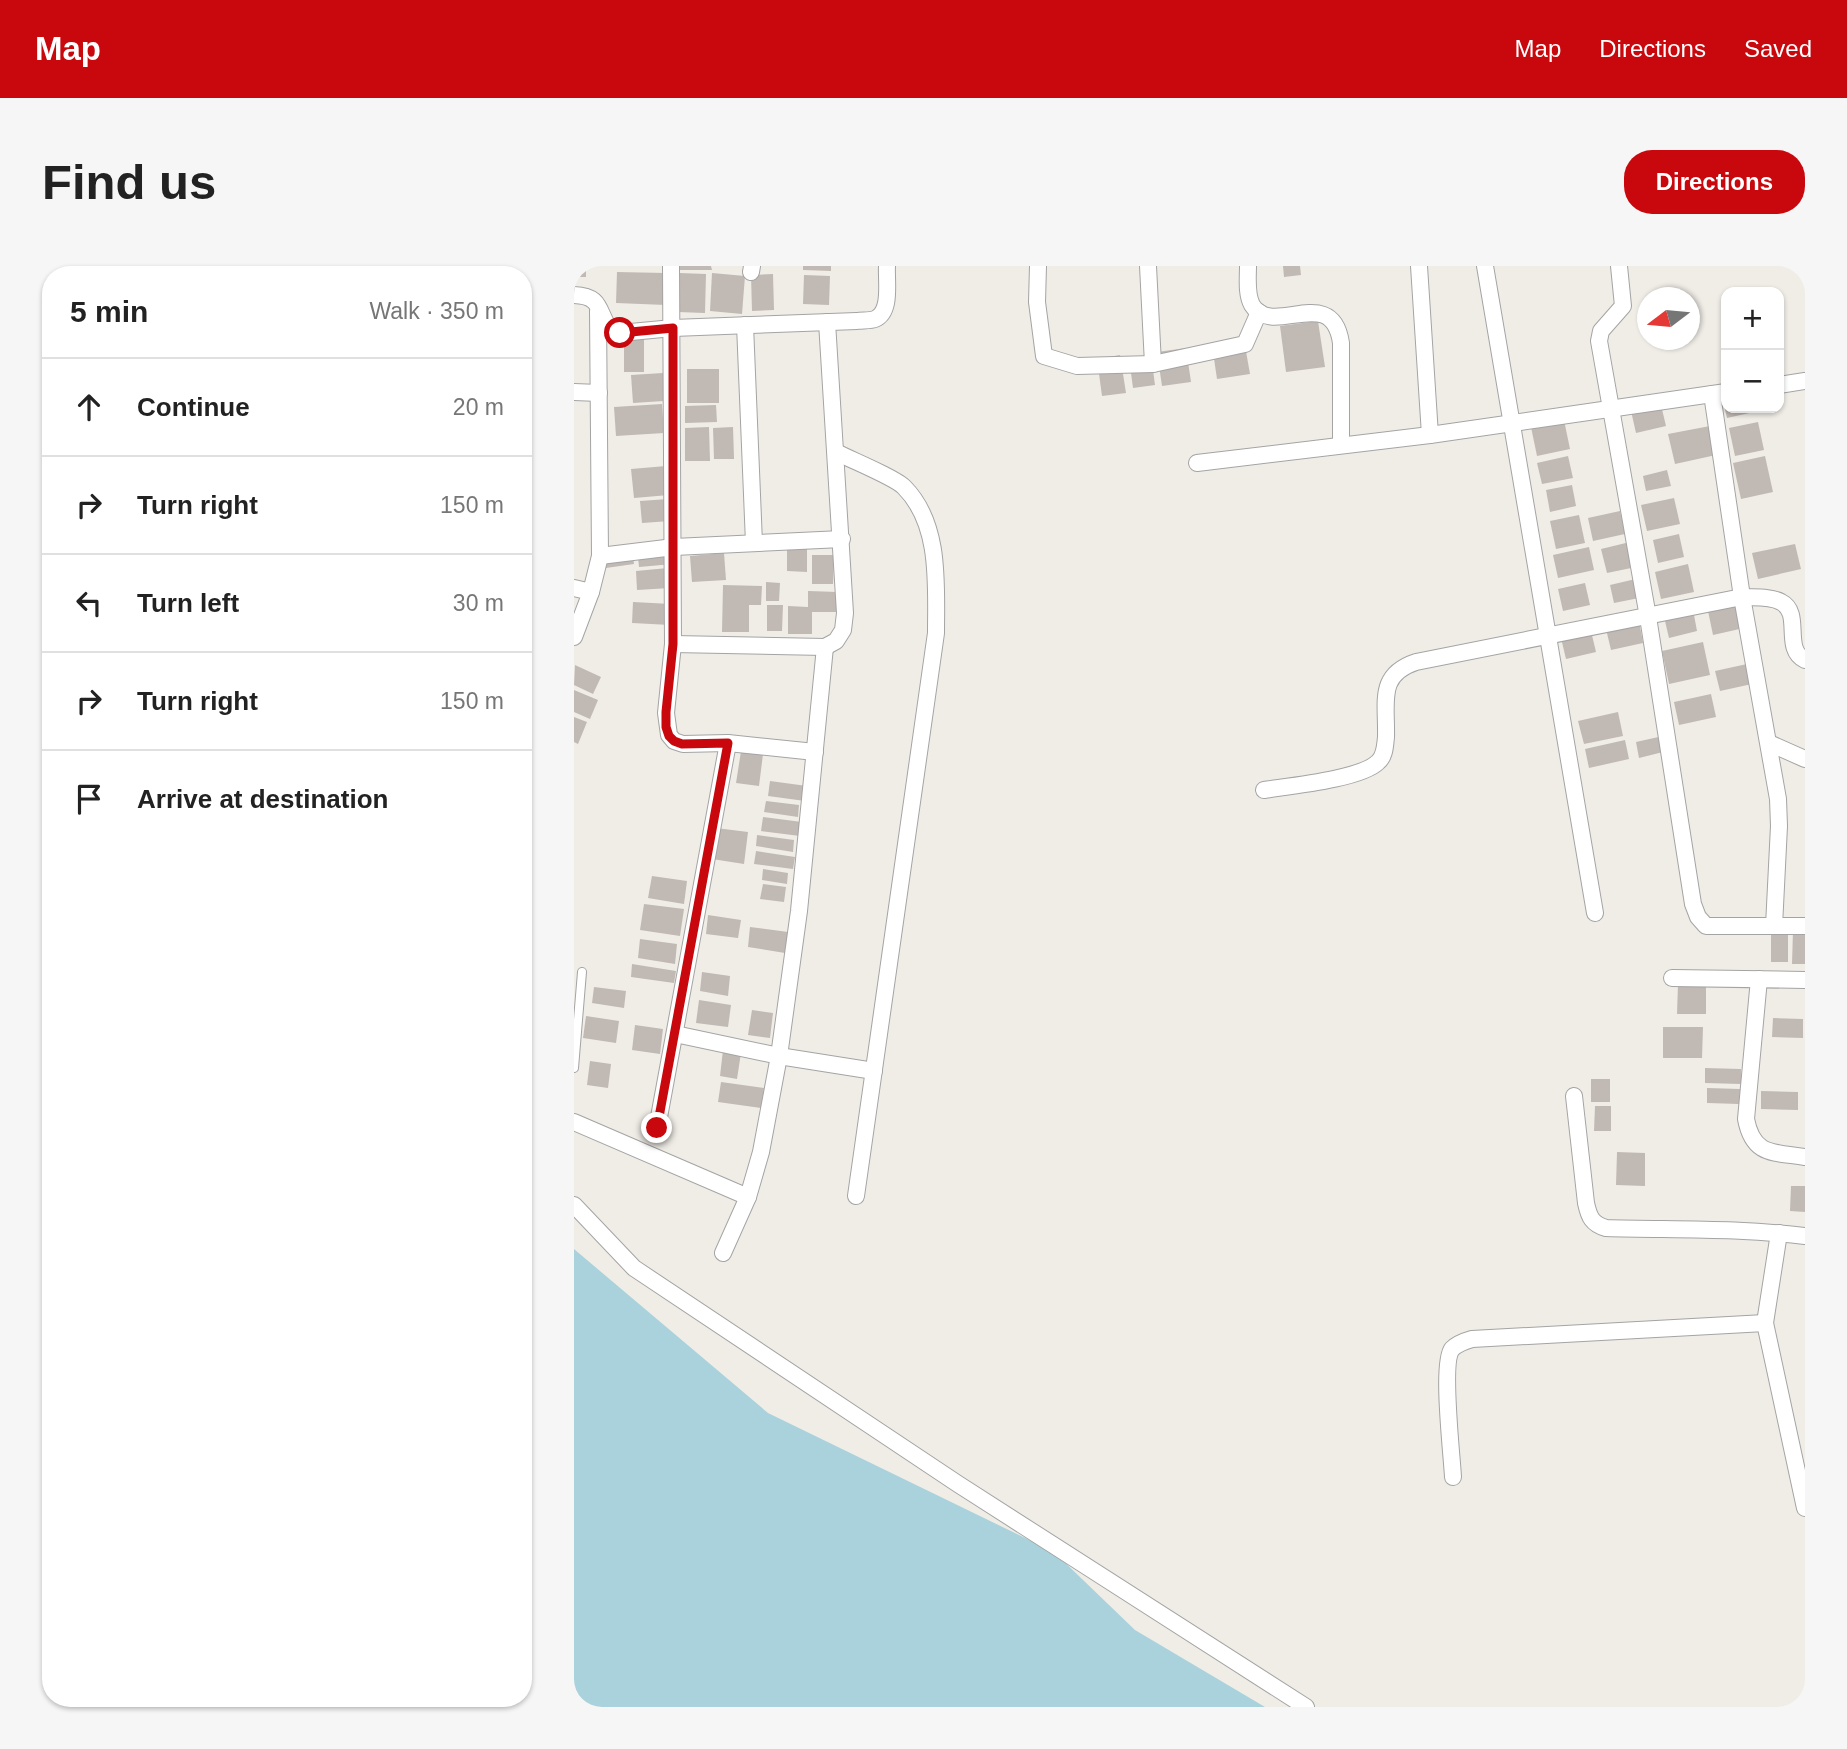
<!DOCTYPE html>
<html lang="en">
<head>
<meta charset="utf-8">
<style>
	:root { --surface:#fff; --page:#f6f6f6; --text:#222; --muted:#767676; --line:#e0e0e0; --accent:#c9080e }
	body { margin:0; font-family:Arial,sans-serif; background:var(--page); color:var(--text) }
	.controls { position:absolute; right:21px; top:21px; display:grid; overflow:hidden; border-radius:14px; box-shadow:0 2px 5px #0004 }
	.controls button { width:63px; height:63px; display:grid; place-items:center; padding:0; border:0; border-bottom:2px solid var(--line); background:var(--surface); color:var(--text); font:35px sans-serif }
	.compass { position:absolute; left:1063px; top:21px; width:63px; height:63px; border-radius:50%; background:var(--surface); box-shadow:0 2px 5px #0004; rotate:254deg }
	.stop { position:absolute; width:21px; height:21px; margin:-16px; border:5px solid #c9080e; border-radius:50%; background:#fff }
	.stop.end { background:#c9080e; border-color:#fff; box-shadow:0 2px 7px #0008 }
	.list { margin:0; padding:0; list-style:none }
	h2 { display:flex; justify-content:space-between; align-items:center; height:91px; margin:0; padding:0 28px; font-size:30px }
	h2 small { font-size:23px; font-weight:400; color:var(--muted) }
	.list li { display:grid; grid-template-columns:46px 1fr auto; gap:21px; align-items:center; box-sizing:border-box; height:98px; padding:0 28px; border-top:2px solid var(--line) }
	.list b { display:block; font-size:26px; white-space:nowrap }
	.list em { font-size:23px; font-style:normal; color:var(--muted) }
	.icon { flex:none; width:38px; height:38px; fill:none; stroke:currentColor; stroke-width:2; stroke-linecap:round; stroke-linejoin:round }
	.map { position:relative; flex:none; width:1231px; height:1441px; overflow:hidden; border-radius:28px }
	header { display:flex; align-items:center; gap:42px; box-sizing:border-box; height:98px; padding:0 35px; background:var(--accent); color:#fff }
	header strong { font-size:33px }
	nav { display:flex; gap:38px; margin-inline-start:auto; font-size:24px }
	.intro { display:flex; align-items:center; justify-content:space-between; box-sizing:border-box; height:168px; padding:0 42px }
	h1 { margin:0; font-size:49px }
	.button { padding:18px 32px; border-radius:28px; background:var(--accent); color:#fff; font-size:24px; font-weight:700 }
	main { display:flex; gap:42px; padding:0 42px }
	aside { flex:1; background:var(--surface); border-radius:28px; box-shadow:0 2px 5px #0004 }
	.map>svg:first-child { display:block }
</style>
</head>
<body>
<header>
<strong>Map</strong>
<nav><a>Map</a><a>Directions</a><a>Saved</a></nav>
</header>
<div class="intro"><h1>Find us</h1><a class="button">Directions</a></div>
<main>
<aside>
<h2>5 min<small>Walk · 350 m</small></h2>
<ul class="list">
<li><svg class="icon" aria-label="ahead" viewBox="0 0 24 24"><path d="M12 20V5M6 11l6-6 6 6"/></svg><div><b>Continue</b></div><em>20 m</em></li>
<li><svg class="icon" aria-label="right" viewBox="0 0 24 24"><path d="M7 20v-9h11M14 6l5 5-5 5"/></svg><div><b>Turn right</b></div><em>150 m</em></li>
<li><svg class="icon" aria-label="left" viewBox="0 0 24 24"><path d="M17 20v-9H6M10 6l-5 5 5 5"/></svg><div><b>Turn left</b></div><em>30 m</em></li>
<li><svg class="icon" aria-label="right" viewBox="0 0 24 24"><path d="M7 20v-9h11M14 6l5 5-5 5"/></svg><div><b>Turn right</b></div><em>150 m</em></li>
<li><svg class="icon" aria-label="arrive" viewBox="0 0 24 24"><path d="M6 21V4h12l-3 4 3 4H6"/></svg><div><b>Arrive at destination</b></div></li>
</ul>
</aside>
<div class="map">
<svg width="1231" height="1441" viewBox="0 0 1231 1441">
	<rect width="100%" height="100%" fill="#f0ede7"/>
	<polygon fill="#aad2dc" points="0,983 194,1147 480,1286 561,1364 691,1441 0,1441"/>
	<g fill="#c1b9b4">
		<rect x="0" y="0" width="12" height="11"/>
		<polygon points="105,0 137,0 138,4 105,4"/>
		<polygon points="229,0 257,0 257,5 229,4"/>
		<polygon points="709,0 726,0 727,9 710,11"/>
		<polygon points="43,6 92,7 92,39 42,37"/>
		<polygon points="105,7 132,8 131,47 104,46"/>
		<polygon points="138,7 171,10 168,48 136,45"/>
		<polygon points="199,8 200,44 178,45 177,9"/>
		<polygon points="230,9 256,10 255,39 229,38"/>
		<polygon points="744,55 751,101 712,106 706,60"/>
		<polygon points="50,71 70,72 70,106 50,106"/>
		<polygon points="670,74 676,108 643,113 638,79"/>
		<polygon points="612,82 617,116 588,120 583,86"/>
		<polygon points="546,89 552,127 528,130 523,93"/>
		<polygon points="577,89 581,119 559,122 555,92"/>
		<rect x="113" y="103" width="32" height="34"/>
		<polygon points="89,107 90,135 59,137 57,109"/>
		<polygon points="1152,130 1152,142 1179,142 1180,146 1153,152 1148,131"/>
		<polygon points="88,138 90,167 42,170 40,141"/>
		<polygon points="142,139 143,156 111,157 111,140"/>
		<polygon points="1087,139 1092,160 1062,167 1057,145"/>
		<polygon points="990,154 996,183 963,190 957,161"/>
		<polygon points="1184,156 1190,184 1161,190 1155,162"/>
		<polygon points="1136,160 1142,189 1101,198 1094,168"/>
		<polygon points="135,161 136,195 111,195 111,162"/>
		<polygon points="159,161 160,193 140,193 139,162"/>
		<polygon points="994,190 999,212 968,218 963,197"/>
		<polygon points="1191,190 1199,226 1167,233 1159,197"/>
		<polygon points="92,200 95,229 60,232 57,203"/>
		<polygon points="1093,204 1097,220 1072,225 1069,210"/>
		<polygon points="998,219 1002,240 976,246 972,224"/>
		<polygon points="1100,232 1106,258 1073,265 1067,239"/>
		<polygon points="94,233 96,255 68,257 66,235"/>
		<polygon points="1046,245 1051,268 1019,275 1014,252"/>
		<polygon points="1005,249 1011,277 982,283 976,255"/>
		<polygon points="1105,268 1110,291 1084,297 1079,274"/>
		<polygon points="1056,276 1062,301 1033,307 1027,283"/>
		<polygon points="58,278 60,298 32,302 30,281"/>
		<polygon points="97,278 99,298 65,301 63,281"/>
		<polygon points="213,278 233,278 233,306 213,305"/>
		<polygon points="1221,278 1227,303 1184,313 1178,287"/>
		<polygon points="1015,281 1020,304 984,312 979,289"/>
		<polygon points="150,287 152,314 118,316 116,290"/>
		<polygon points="238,289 260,289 259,318 238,318"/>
		<polygon points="1114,298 1120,326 1087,333 1081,306"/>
		<polygon points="94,302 96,322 63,324 62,305"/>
		<polygon points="1066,312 1070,331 1040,337 1036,319"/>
		<polygon points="192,316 206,317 205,335 192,335"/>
		<polygon points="1011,317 1016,339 989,345 984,323"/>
		<polygon points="149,319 188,320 187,339 175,339 175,366 148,366"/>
		<polygon points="234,325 264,326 263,346 238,346 238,368 214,368 214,340 234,341"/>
		<polygon points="59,336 97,338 96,359 58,357"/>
		<polygon points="1164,338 1170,362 1139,369 1134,345"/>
		<polygon points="193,339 209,339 208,365 193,365"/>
		<polygon points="1120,349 1123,365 1095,372 1091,355"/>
		<polygon points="1065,355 1069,377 1037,384 1032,363"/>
		<polygon points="1017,365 1022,386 992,393 987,372"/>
		<polygon points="1129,376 1136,409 1095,418 1088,385"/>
		<polygon points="1173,398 1178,418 1146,425 1141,405"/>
		<polygon points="1,399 27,411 19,428 0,419"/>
		<polygon points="0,424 24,434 16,453 0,446"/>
		<polygon points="1137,428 1142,451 1105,459 1100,436"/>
		<polygon points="1044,446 1049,470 1010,478 1004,455"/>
		<polygon points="0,451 13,456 4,478 0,476"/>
		<polygon points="1089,470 1093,485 1065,492 1062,476"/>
		<polygon points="1051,474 1055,493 1015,502 1011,483"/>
		<polygon points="167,485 189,488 185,520 162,517"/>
		<polygon points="196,515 233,520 231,535 194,530"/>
		<polygon points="192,535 225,539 224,551 190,546"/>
		<polygon points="189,551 228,556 226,570 187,565"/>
		<polygon points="142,562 174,566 170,598 138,593"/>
		<polygon points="183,569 220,574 219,586 182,580"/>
		<polygon points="182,585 221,591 219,603 180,598"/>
		<polygon points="189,603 214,607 213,618 188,614"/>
		<polygon points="78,610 113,615 110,638 74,632"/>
		<polygon points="189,618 212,621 210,636 186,633"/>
		<polygon points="70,638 110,643 106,670 66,664"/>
		<polygon points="134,649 167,654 164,672 132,668"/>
		<polygon points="176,661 214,666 211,687 174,681"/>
		<polygon points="1219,664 1231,664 1231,698 1218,698"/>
		<rect x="1197" y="665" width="17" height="31"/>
		<polygon points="66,673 103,678 101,698 64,692"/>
		<polygon points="58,698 102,705 100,717 57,711"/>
		<polygon points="128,706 156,710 154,730 126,725"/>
		<polygon points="1104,718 1132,718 1132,748 1103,748"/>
		<polygon points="20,721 52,725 50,742 18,737"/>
		<polygon points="125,734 157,739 154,761 122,757"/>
		<polygon points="178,744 199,747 196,772 174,769"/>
		<polygon points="12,750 45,755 42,777 9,772"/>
		<polygon points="1199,752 1229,753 1229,772 1198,771"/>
		<polygon points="61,759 89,763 86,788 58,784"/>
		<polygon points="1089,761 1129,761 1128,792 1089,792"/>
		<polygon points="149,784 167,787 163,813 146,810"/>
		<polygon points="16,795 37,798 34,822 13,819"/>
		<polygon points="1131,802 1167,803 1167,818 1131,817"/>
		<rect x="1017" y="813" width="19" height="23"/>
		<polygon points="147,816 190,822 187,842 144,836"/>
		<polygon points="1133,822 1166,823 1165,838 1133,837"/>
		<polygon points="1187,825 1224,826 1224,844 1187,843"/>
		<polygon points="1021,840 1037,840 1037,865 1020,865"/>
		<polygon points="1043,886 1071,887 1071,920 1042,919"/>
		<polygon points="1217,920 1231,920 1231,946 1216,945"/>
	</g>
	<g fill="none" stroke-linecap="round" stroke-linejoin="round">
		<defs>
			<polyline id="service" points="0,802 8,706"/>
			<g id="minor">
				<polyline points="464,0 463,36 470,90 503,100 579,98 671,78 685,46"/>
				<polyline points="574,0 579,98"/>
				<path d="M674 0C674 12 672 28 678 39 698 73 758 16 767 77V179"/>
				<polyline points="845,0 856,169"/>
				<polyline points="911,0 1021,647"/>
				<polyline points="1045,0 1049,40 1027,65 1025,75 1074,351 1119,638 1124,651 1132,660 1231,660"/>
				<polyline points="177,6 178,0"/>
				<path d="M0 29C29 30 23 46 37 65L46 67 99 62 283 55C288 54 296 55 301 53 318 46 312 15 313 0"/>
				<polyline points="171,59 180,277"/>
				<polyline points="1205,119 1231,115"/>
				<polyline points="0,126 25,127"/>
				<polyline points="1138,128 1168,331 1204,533 1205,560 1200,660"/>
				<path d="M262 186C277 194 320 211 330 221 367 258 362 319 362 367L282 930"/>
				<polyline points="623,197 856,169 1152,126"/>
				<polyline points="26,290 100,281 268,273"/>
				<polyline points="0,322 17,326"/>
				<polyline points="0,371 17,326 26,290 24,45"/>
				<polyline points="99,378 251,381 262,375 269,364 271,347 253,56"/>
				<polyline points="154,477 241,486"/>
				<polyline points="1195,477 1231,493"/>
				<path d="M690 524C716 520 787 513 804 496 811 490 811 480 812 471 813 436 803 409 842 396L1168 331C1179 332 1196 330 1207 336 1229 347 1208 383 1231 394"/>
				<polyline points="1098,712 1231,714"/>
				<path d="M1185 713 1172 853C1179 890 1199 886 1231 891"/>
				<polyline points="101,768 205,790 300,805"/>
				<path d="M1000 830 1012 937C1015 951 1018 958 1032 962 1099 964 1165 962 1231 970"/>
				<polyline points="0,856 174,931"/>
				<polyline points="83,862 154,477 109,478 100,475 95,469 92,447 99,378 97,0"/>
				<polyline points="0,939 60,1002 384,1218 732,1441"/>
				<polyline points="1205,967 1191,1057 1231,1242"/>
				<polyline points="149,987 174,931 187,886 205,790 225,645 251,381"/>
				<path d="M879 1211C878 1190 867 1097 878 1083 883 1078 891 1075 898 1073L1191 1057"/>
			</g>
		</defs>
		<use href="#service" stroke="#a4a4a4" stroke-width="10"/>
		<use href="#minor" stroke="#a4a4a4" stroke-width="18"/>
		<use href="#service" stroke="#fff" stroke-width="8"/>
		<use href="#minor" stroke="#fff" stroke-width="16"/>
	</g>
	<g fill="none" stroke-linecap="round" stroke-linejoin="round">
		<polyline stroke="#c9080e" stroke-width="9" points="46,67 99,62 99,378 92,446 92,461 95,470 100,475 108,478 154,477 83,862"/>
	</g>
</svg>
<div class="controls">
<button>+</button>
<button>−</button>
</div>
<svg class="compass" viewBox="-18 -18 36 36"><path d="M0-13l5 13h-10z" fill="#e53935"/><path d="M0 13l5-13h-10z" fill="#767676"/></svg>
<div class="stop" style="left:46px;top:67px"></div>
<div class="stop end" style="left:83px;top:862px"></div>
</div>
</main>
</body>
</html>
